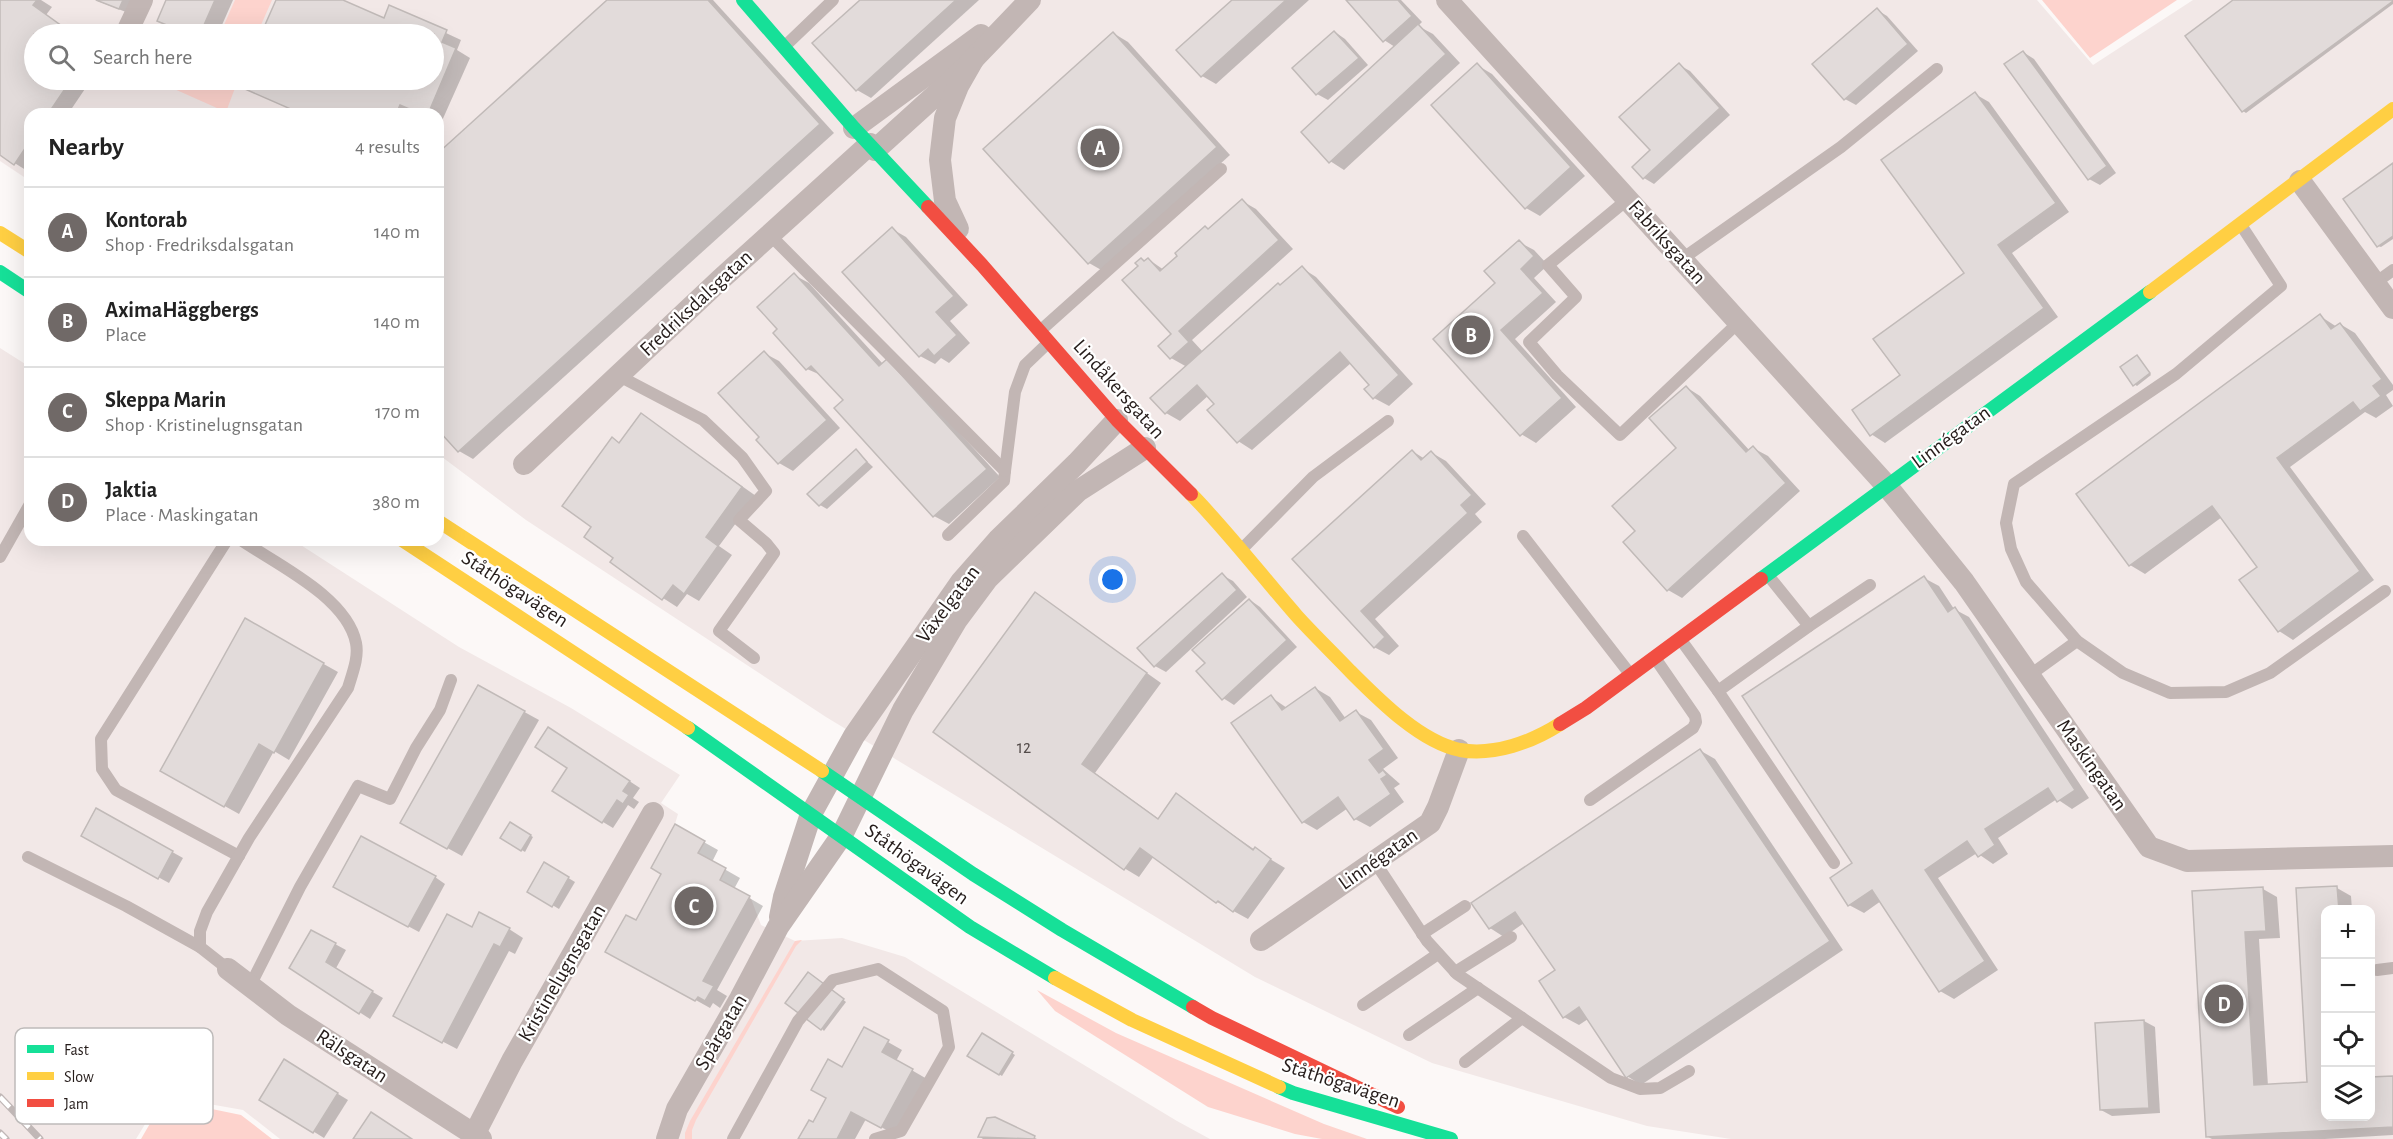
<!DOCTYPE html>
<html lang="en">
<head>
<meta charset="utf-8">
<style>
	:root { --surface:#fff; --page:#f2f2f2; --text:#222; --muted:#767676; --line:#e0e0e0; --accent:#706967 }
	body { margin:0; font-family:"Alegreya Sans",sans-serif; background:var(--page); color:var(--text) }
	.controls { position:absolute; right:18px; bottom:18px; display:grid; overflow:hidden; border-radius:12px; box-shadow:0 6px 24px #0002 }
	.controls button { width:54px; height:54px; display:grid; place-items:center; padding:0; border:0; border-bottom:2px solid var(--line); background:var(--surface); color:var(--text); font:30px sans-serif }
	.you { position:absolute; left:1113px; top:580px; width:21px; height:21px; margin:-15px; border:4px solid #fff; border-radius:50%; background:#1a73e8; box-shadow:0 0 0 9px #1a73e833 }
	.badge { display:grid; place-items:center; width:39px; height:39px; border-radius:50%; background:var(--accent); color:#fff; font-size:20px; font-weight:700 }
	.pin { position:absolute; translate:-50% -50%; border:3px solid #fff; box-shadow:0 2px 6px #0006 }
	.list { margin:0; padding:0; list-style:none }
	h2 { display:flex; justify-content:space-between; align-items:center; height:78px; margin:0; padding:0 24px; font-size:26px }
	h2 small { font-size:20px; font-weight:400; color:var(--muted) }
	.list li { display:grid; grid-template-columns:39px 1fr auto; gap:18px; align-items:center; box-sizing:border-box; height:90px; padding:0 24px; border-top:2px solid var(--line) }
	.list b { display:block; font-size:22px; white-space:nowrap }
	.list p { margin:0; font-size:20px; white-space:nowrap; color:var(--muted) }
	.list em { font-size:20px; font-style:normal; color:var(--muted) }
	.icon { flex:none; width:33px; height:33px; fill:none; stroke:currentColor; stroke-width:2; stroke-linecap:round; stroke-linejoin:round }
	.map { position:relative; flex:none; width:2393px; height:1139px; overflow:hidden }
	.search { position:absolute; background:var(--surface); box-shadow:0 6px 24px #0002; left:24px; top:24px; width:420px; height:66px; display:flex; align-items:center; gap:15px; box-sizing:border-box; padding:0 21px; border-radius:33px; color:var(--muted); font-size:22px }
	.panel { position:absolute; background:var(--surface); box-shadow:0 6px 24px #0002; left:24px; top:108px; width:420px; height:438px; border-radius:18px }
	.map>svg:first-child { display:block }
</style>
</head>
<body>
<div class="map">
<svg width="2393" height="1139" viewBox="0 0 2393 1139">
	<rect width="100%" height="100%" fill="#fcf8f7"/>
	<g fill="#f2e8e7" fill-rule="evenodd">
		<path d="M0 0H2037L2093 65 2193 0H2393V1139H1731L1647 1126 1432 1063 1255 977 826 717 526 520 438 454V114H30V181L0 161ZM34 34H434V80H34ZM2326 910H2370V1116H2326Z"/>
		<polygon points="0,348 30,367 30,540 293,540 459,647 571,708 680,775 661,803 678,814 675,824 705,841 698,853 726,868 720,880 750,896 761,925 795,941 842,938 905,957 1177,1121 1210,1139 280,1139 243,1110 209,1104 169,1085 136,1139 0,1139"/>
	</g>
	<g fill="#fdd3cd">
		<polygon points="235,0 272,0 257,34 220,34"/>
		<polygon points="2042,0 2177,0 2090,58"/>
		<polygon points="154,80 238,80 226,112"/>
		<polygon points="802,940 796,946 696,1120 692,1130 692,1139 685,1139 685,1133 690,1121 795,941"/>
		<polygon points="1037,990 1116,1033 1324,1124 1367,1139 1322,1139 1295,1134 1208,1107 1055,1011"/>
		<polygon points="170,1089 207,1108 241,1115 272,1139 141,1139"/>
	</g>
	<g fill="#0003">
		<polygon points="0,0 41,0 52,7 46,15 74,34 34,34 34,80 91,80 68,114 30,114 29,172 0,154"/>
		<polygon points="95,0 136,0 131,14"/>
		<polygon points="168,0 233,0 218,34 187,34 159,20"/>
		<polygon points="278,0 339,0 385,20 390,7 461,40 457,50 470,58 441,123 438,122 438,114 415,112 414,114 301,114 240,86 243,80 434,80 434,34 263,34"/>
		<polygon points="610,0 713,0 834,133 473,459 459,451 438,428 438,155"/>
		<polygon points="862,0 979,0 871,98 857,90"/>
		<polygon points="1234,0 1309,0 1216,84 1202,76"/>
		<polygon points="1348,0 1401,0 1422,22 1418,26 1433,34 1460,63 1344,170 1330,161 1395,47 1384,40"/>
		<polygon points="2235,0 2393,0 2393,4 2246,113 2243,111"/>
		<polygon points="1877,10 1887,16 1918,51 1856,105 1845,99"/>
		<polygon points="1335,32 1345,39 1368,65 1328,100 1317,94 1294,68"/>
		<polygon points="1113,33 1128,42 1230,155 1103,271 1089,263"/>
		<polygon points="2023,52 2034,59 2116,173 2100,185 2089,179"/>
		<polygon points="1477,65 1492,74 1585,176 1540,216 1526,208"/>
		<polygon points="1679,65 1690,71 1730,115 1654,184 1644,178"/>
		<polygon points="1975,94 1989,102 2069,212 2012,253 2058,317 1885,443 1871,434 1966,274"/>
		<polygon points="2393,165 2393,239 2381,247 2378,246"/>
		<polygon points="1242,201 1256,209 1293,249 1192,340 1203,352 1302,268 1316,277 1413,384 1389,406 1374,398 1371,385 1351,363 1252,450 1238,441 1216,404 1209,395 1180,421 1166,413 1187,367 1171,358 1160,346 1173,335 1145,262 1148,259 1164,270"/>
		<polygon points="892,229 906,237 968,305 950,321 970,343 949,363 941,358 935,364 920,356"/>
		<polygon points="1519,242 1534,250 1548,265 1534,278 1556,302 1515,339 1576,407 1536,443 1521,434 1435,339 1497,283"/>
		<polygon points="794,275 809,283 883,364 901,369 1000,477 949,524 934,516 845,401 823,376 807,369 775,333 779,329"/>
		<polygon points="2320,316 2337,327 2340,324 2355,333 2393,385 2393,390 2386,395 2393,406 2376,418 2365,412 2290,467 2374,580 2293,640 2279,631 2259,567 2222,517 2145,574 2130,565 2078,495"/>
		<polygon points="764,353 779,361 840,428 793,471 779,463"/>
		<polygon points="2137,357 2151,375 2137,386 2134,384"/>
		<polygon points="1686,387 1700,396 1750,451 1753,448 1768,456 1800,491 1682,598 1668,590 1637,531 1678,448"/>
		<polygon points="641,415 756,496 719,546 732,555 699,601 687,594 677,607 663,598 615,558 620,444"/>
		<polygon points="856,451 873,467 827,509 820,505"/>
		<polygon points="1412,451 1425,459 1432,453 1446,461 1486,504 1475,514 1482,522 1375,619 1399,646 1389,655 1374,647 1294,559"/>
		<polygon points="1222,575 1233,581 1247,597 1166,672 1155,666"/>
		<polygon points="1924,578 1939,586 1954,609 1969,617 2089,798 2072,809 2057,799 1998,838 2008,854 1993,864 1977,853 1938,878 1998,970 1954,999 1940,991 1881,901 1864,913 1849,905 1854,864"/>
		<polygon points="1035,594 1161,683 1095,773 1159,819 1176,795 1255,850 1285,868 1248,919 1217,902 1154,856 1139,877 1124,868 935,731"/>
		<polygon points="1250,600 1260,607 1297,647 1234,705 1223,698 1207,664"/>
		<polygon points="245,620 338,672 289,760 274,751 239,814 162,771"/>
		<polygon points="479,687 539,720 462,856 402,823"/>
		<polygon points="1315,688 1330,697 1346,719 1356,712 1371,720 1398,758 1383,769 1400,784 1394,788 1404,802 1370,827 1355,819 1348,808 1317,830 1303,822 1271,697 1287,708"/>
		<polygon points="559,735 640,788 633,798 639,802 634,809 628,805 613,828 603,822 569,767"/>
		<polygon points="1701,751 1715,759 1843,950 1641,1085 1627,1076 1588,1019 1579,1025 1564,1017 1557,971 1524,923 1504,937 1490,928"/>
		<polygon points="97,810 183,858 169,883 83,836"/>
		<polygon points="510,824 533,837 525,852 502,838"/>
		<polygon points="675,826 718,850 712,862 740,878 734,889 763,906 717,990 727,996 720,1008 713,1003 710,1008 608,951 636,922 663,873"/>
		<polygon points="545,864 575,882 559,909 529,891"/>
		<polygon points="435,877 445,884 419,932 346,893"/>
		<polygon points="2337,888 2351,896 2352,910 2326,910 2326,1116 2370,1116 2393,1077 2393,1135 2325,1139 2212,1139 2208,1137 2194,892 2263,889 2277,897 2280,938 2259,939 2268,1086 2308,1084 2298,890"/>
		<polygon points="472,929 509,929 523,938 515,954 509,951 457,1049 409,1024"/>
		<polygon points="335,944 346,950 335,970 383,998 370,1019 291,968"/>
		<polygon points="812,975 846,1002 824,1031 822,1029"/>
		<polygon points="2144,1021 2155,1027 2160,1113 2112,1116 2101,1110"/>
		<polygon points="865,1029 902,1050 896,1061 927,1079 896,1135 866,1119 855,1139 800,1139 813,1124"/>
		<polygon points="982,1035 1015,1055 1002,1076 969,1055"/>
		<polygon points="295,1068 348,1100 324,1138 261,1099"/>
		<polygon points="995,1118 1037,1139 983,1139 980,1137"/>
	</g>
	<g fill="#e2dbda" stroke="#c1bab8" stroke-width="1.5">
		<polygon points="0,0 37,0 33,5 73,34 34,34 34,80 71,80 48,114 30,114 30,141 14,165 0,155"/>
		<polygon points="96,0 123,0 119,9"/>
		<polygon points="166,0 215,0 200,34 188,34 157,21"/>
		<polygon points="276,0 343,0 384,18 389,5 447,30 442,42 456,48 428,114 421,114 400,105 396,114 302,114 238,86 241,80 434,80 434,34 261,34"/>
		<polygon points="607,0 708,0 820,124 458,452 438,430 438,153"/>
		<polygon points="860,0 956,0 856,91 812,43"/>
		<polygon points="1232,0 1286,0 1201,77 1176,50"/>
		<polygon points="1346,0 1398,0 1412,16 1383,42"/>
		<polygon points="2233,0 2393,0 2393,1 2242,112 2185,36"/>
		<polygon points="1877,8 1908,44 1844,100 1812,64"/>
		<polygon points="1418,24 1446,54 1329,163 1301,132"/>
		<polygon points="1334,31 1359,58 1316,95 1292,68"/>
		<polygon points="1113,32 1217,147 1088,264 983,149"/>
		<polygon points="2023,51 2107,166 2088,180 2004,64"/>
		<polygon points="1477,63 1571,167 1525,209 1431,105"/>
		<polygon points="1679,63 1720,108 1643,179 1632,167 1650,150 1619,117"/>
		<polygon points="1975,92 2056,203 1998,245 2044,308 1870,436 1852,410 1900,375 1873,339 1964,273 1881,160"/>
		<polygon points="2393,163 2393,236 2377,247 2343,199"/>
		<polygon points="1242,199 1279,240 1179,331 1189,342 1170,359 1158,346 1171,334 1122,280 1138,266 1135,263 1141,258 1144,261 1148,258 1160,271 1177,256 1175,253 1205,226 1208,229"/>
		<polygon points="892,227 954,296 936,312 957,335 934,356 928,349 919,357 842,272"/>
		<polygon points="1519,240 1534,256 1521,269 1543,293 1501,330 1562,398 1520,436 1433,339 1495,283 1484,271"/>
		<polygon points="1302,266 1399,375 1373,399 1364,389 1369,385 1340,352 1237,443 1207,410 1214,404 1197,385 1165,414 1150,398 1278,283 1280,285"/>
		<polygon points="794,273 879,366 887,359 987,469 933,517 834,408 843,400 811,366 806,370 773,333 777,329 757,307"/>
		<polygon points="2320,314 2331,329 2340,323 2382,379 2373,386 2381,396 2360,411 2353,402 2277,458 2360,571 2278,632 2239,580 2257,567 2212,506 2129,566 2076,494"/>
		<polygon points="764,351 827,420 778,464 756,440 759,437 718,393"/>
		<polygon points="2137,355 2150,373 2133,386 2120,367"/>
		<polygon points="1686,386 1746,452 1753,446 1786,483 1667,591 1623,542 1635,531 1612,506 1676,448 1649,418"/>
		<polygon points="641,413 742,487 706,537 718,546 684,594 673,585 662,600 610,562 613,558 584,537 591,527 562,506 612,437 619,443"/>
		<polygon points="856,449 867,462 819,506 807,494"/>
		<polygon points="1412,450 1421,460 1431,451 1472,495 1461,505 1468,513 1361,611 1385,637 1374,648 1292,559"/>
		<polygon points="1222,573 1237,590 1154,667 1137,648"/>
		<polygon points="1924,576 1948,612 1955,607 2075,790 2057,802 2048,788 1985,829 1995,845 1978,857 1967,841 1925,870 1985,961 1939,992 1872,890 1848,906 1830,878 1852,863 1742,696"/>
		<polygon points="1035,592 1147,673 1082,764 1158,819 1176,793 1253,850 1255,847 1271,859 1233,912 1218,901 1216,903 1140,848 1124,870 933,732"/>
		<polygon points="1249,599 1287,640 1222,700 1196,671 1205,663 1192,650"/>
		<polygon points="245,618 324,663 274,753 259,744 224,807 160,771"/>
		<polygon points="478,685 525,711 447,849 400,823"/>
		<polygon points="1315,687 1340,721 1356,710 1384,749 1369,760 1379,773 1383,770 1387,775 1381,779 1391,794 1354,820 1338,797 1302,823 1231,723 1271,695 1282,710"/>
		<polygon points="548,727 630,781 623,791 629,795 623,804 617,800 602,823 552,791 567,768 535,747"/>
		<polygon points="1700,749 1830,941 1626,1078 1579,1007 1563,1018 1539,981 1555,970 1515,912 1489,929 1471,903"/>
		<polygon points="96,808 173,851 158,879 81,836"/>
		<polygon points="510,822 531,835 521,851 500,838"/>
		<polygon points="675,824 705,841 698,853 726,868 720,880 750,896 703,981 714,986 705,1001 698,997 695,1001 605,952 626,915 636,920 661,874 651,868"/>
		<polygon points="361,836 436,876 408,927 333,887"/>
		<polygon points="544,862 569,877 552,907 527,892"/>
		<polygon points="2337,886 2339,910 2326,910 2326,1116 2370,1116 2370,1077 2393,1076 2393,1127 2206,1137 2192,891 2263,887 2266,931 2245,932 2254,1085 2307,1082 2296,888"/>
		<polygon points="479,912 510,928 500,947 494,944 442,1043 393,1016 447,914 472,927"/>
		<polygon points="311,930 336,943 326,962 373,991 359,1014 289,968"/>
		<polygon points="808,972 844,999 821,1030 785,1003"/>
		<polygon points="2144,1020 2149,1108 2100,1110 2095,1023"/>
		<polygon points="864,1027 889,1040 882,1052 913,1069 881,1128 851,1112 837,1139 798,1139 809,1120 813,1122 826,1098 811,1090 828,1059 842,1067"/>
		<polygon points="982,1033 1013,1052 999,1075 967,1056"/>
		<polygon points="284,1059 338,1093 313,1133 259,1100"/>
		<polygon points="371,1112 412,1139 353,1139"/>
		<polygon points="995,1117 1035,1136 1034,1139 978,1137 987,1118"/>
	</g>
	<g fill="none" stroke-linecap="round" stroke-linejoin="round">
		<g stroke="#c2b6b4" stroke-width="12">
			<polyline points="784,47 833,0"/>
			<polyline points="1628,199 1548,265 1576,297 1529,342 1557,375 1620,435 1739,322"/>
			<polyline points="2241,225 2281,286 2176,374 2014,484 2006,523 2011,549 2026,582 2077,641 2123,673 2170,693 2226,692 2270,673 2385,591"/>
			<polyline points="770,235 1005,471 1004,481 948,535"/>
			<polyline points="1682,259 1841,147 1937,69"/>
			<polyline points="2375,283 2393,270"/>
			<polyline points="1041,330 1221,169"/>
			<polyline points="619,376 703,420 742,457 766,491 739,520 766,543 774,553 719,631 754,658"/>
			<polyline points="1005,471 1015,392 1025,365 1048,343"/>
			<polyline points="1523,536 1630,674"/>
			<polyline points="227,540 101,739 102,769 116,790 239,856"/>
			<polyline points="1242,549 1313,477 1388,421"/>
			<polyline points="0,557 30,504"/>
			<polyline points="1767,574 1809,626 1870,585"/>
			<polyline points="1681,640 1718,691 1834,863"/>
			<polyline points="2030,675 2077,641"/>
			<polyline points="1718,691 1809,626"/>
			<polyline points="1590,800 1693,728 1696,722 1695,716 1655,658"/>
			<polyline points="28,857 126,906 200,947"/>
			<polyline points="1375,862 1427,941 1457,974 1611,1078 1640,1089 1660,1088 1689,1071"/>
			<polyline points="1422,934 1465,906"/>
			<path d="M228 969 200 947V931L207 912 249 838 348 688C352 674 359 658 356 643 347 597 276 564 241 540"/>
			<polyline points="2377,970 2393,968"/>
			<polyline points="1455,972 1511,937"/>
			<polyline points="250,986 300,887 358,786 390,799 416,748 440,710 451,680"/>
			<polyline points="1363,1005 1438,954"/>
			<polyline points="1409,1035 1478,988"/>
			<polyline points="1465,1062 1522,1018"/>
			<polyline points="733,1139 798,1021 833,980 878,969 943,1011 949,1047 901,1131 875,1139"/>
		</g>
		<g stroke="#c2b6b4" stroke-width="22">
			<polyline points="1447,0 1886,485 1964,582 2149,847 2187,861 2393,856"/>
			<polyline points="126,34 142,0"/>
			<polyline points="854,128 981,35"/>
			<polyline points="875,150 960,73 1030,0"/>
			<polyline points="2300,181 2393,308"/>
			<polyline points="958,229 945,201 940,160 945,118 958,86 974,58"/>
			<polyline points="524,464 721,279 870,144"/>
			<polyline points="780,917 784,897 811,814 854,736 961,582 998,540 1077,463 1117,420"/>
			<polyline points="1261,940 1430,823 1438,807 1459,750"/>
			<polyline points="228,969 288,1015 481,1139"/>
			<polyline points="474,1135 512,1061 653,813"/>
			<polyline points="667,1139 677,1109 740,999 778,927 842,835 903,710 956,621 988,578 1078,491 1145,448"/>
		</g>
		<g stroke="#16e098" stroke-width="14">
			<polyline points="743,0 854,128 928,207"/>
			<polyline points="0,272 30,292"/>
			<polyline points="1761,579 2150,292"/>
			<polyline points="688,728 970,927 1055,978"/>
			<polyline points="822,771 973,874 1062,930 1193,1007"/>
			<polyline points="1279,1087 1293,1093 1451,1139"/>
		</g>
		<g stroke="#ffcf43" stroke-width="14">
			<polyline points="0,233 30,252"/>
			<polyline points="2150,292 2393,109"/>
			<path d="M1191 494C1228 532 1261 575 1296 615 1313 634 1332 652 1350 671 1378 699 1420 742 1460 750 1494 756 1532 742 1560 724"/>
			<polyline points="438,521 822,771"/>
			<polyline points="402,540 688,728"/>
			<polyline points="1055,978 1132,1020 1279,1087"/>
		</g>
		<g stroke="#f24e42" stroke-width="14">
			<polyline points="928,207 982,265 1117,420 1191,494"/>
			<polyline points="1560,724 1586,708 1761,579"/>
			<polyline points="1193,1007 1212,1018 1398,1107"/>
		</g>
		<defs>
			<g id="rail">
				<polyline points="0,1097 40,1139"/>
				<polyline points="0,1133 6,1139"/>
			</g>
		</defs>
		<use href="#rail" stroke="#c0b7b6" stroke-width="7"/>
		<use href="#rail" stroke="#fff" stroke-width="4.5" stroke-dasharray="14" stroke-linecap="butt"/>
	</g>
	<g text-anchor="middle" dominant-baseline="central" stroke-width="4.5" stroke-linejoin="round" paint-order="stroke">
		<g font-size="18" fill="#544c4a">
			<text x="1024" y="748">12</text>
		</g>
		<g font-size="21" fill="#251c1a" stroke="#fff">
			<text transform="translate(1667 242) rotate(48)">Fabriksgatan</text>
			<text transform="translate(696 303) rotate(-43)">Fredriksdalsgatan</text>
			<text transform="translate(1119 389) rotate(48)">Lindåkersgatan</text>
			<text transform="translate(1951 437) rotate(-36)">Linnégatan</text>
			<text transform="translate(515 589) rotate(33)">Ståthögavägen</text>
			<text transform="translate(948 604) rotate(-53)">Växelgatan</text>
			<text transform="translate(2092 765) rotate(55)">Maskingatan</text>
			<text transform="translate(1378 859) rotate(-35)">Linnégatan</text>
			<text transform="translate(917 864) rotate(36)">Ståthögavägen</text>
			<text transform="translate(562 973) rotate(-60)">Kristinelugnsgatan</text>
			<text transform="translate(721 1032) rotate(-60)">Spårgatan</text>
			<text transform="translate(352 1056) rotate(33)">Rälsgatan</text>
			<text transform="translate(1341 1083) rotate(18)">Ståthögavägen</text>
		</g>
	</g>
	<rect x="15" y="1028" width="198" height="96" rx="9" fill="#fff" stroke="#bebbba" stroke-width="1.5"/>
	<rect x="27" y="1045" width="27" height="8" fill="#16e098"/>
	<rect x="27" y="1072" width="27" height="8" fill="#ffcf43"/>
	<rect x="27" y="1099" width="27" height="8" fill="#f24e42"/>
	<g font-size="16" fill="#251c1a">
		<text x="64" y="1055">Fast</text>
		<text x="64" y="1082">Slow</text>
		<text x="64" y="1109">Jam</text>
	</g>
</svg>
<div class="controls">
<button>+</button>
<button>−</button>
<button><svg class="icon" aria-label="locate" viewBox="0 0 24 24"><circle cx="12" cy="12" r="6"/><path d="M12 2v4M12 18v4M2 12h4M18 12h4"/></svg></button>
<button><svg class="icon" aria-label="layers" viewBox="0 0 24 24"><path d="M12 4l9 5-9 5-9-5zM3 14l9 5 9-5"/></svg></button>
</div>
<div class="you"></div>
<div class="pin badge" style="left:1100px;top:148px">A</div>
<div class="pin badge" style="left:1471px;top:335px">B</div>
<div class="pin badge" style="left:694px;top:906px">C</div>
<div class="pin badge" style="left:2224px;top:1004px">D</div>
<div class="search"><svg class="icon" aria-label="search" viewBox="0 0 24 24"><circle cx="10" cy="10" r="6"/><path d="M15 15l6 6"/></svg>Search here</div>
<section class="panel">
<h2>Nearby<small>4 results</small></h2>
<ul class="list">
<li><span class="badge">A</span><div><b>Kontorab</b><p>Shop · Fredriksdalsgatan</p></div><em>140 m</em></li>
<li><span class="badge">B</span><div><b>AximaHäggbergs</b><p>Place</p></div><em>140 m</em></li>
<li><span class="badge">C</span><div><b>Skeppa Marin</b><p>Shop · Kristinelugnsgatan</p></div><em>170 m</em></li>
<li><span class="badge">D</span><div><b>Jaktia</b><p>Place · Maskingatan</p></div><em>380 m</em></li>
</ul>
</section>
</div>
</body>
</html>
